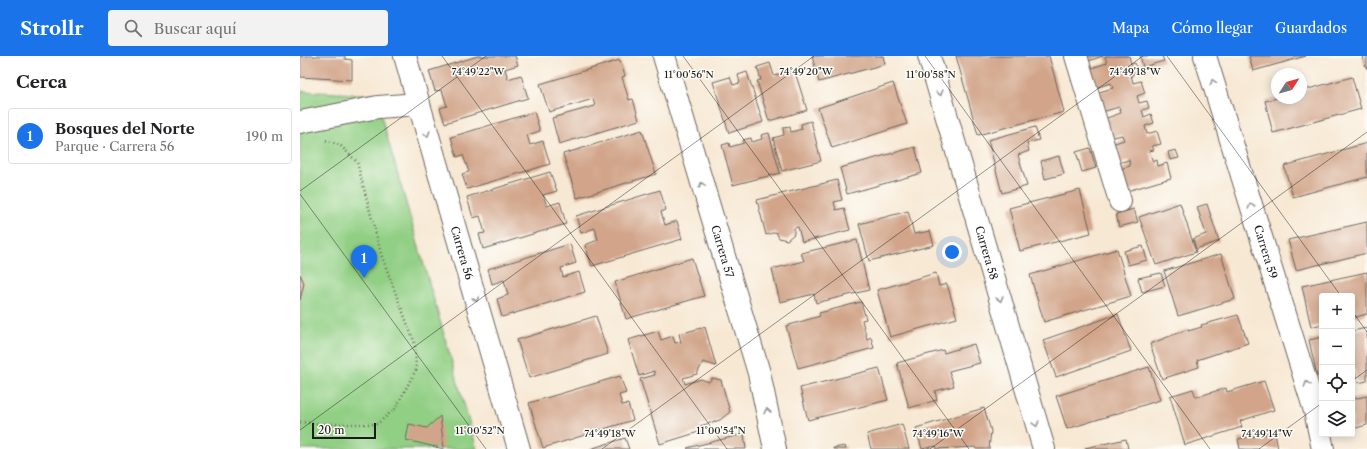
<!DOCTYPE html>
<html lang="es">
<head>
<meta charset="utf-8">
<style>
	:root { --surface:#fff; --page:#f2f2f2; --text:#202124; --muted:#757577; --line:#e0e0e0; --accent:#1a73e8 }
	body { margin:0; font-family:"Libre Caslon Text",serif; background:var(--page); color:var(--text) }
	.controls { position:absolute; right:12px; bottom:12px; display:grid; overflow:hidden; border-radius:4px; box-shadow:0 2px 10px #0003 }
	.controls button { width:36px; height:36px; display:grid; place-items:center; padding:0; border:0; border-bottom:1px solid var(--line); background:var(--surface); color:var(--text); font:20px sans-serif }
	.compass { position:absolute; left:971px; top:12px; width:36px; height:36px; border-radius:50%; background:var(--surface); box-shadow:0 2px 10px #0003; rotate:54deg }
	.scale { position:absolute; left:12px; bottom:10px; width:64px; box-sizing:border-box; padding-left:4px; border:2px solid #1c1c1c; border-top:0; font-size:11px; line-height:14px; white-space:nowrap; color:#1c1c1c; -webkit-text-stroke:3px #fdfcf7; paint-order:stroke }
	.you { position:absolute; left:652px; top:196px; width:14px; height:14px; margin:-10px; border:3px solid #fff; border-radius:50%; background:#1a73e8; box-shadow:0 0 0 6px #1a73e833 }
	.badge { display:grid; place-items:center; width:26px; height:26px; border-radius:50%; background:var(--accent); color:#fff; font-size:13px; font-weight:700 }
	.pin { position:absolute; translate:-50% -33px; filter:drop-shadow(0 1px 2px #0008) }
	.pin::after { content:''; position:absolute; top:21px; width:14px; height:12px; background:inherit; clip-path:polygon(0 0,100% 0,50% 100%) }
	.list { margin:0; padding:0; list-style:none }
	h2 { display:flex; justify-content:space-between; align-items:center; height:52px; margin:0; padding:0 16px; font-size:17px }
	h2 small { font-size:13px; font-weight:400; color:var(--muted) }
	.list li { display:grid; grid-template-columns:26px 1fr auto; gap:12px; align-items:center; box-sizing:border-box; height:56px; margin:0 8px 8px; padding:0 8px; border:1px solid var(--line); border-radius:4px }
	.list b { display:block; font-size:15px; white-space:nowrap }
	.list p { margin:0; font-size:13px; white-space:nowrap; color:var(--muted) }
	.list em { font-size:13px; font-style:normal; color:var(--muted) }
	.icon { flex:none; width:22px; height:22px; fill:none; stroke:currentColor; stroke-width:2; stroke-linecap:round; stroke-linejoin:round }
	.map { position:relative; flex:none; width:1067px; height:393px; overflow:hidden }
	header { display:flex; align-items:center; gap:24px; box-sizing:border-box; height:56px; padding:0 20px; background:var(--accent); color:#fff }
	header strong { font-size:19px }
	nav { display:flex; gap:22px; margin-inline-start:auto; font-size:14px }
	.search { width:280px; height:36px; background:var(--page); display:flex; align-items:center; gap:10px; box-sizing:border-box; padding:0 14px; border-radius:4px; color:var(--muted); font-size:15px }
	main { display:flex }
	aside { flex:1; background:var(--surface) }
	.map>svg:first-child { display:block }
</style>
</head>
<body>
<header>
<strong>Strollr</strong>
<div class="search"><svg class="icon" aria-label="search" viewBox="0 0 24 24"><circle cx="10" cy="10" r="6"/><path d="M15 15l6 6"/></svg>Buscar aquí</div>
<nav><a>Mapa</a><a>Cómo llegar</a><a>Guardados</a></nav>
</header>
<main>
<aside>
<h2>Cerca<small></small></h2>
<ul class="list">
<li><span class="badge">1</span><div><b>Bosques del Norte</b><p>Parque · Carrera 56</p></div><em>190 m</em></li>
</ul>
</aside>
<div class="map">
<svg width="1067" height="393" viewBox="0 0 1067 393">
	<rect width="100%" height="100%" fill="#fdfcf7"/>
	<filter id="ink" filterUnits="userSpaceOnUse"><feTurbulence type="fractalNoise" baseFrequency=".025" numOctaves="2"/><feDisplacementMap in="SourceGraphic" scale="8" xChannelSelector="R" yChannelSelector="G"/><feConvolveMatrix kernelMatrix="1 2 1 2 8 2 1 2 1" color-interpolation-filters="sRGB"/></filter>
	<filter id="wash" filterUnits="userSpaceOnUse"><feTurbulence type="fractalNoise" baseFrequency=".012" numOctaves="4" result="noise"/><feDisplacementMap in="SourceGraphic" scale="16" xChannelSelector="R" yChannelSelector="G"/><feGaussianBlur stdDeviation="0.9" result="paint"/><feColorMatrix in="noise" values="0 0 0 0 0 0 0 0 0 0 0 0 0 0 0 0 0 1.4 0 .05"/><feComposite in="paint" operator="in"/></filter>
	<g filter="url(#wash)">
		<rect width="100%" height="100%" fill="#f7e8d3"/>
		<polygon fill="#91cf84" stroke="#567650" points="0,35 75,39 177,393 0,393"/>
		<g id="blocks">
			<g fill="#d2a58a">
				<polygon points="0,0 45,0 45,3 52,4 52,24 0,21"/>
				<polygon points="178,0 215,0 218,9 205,13 208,23 221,19 228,42 145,67 140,52 147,50 142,34 135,35 129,15"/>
				<polygon points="512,0 583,0 585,8 519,26"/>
				<polygon points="656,0 749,0 764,56 678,79"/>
				<polygon points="785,0 803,0 786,6"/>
				<polygon points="805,0 829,0 831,8 835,7 838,16 831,19 833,27 841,25 845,37 837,40 839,47 847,45 849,52 842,54 844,61 851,58 854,67 845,70 847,78 857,75 861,88 852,90 854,94 849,95 853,106 857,104 858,110 867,107 871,122 827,135 820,113 830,110 829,104 818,107 812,88 824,84 822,79 810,82 804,63 821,57 819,51 802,56 796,37 813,32 811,27 795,32 789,13 807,7"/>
				<polygon points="840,0 862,0 864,5 843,11"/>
				<polygon points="949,0 1006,0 953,15"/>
				<polygon points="1062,0 1067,0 1067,13 1065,9"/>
				<polygon points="320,4 325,20 322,21 329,44 333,43 339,64 259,88 252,62 295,50 293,43 249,56 240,28"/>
				<polygon points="470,7 474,20 494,13 507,54 469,65 457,25 461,24 457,11"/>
				<polygon points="447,16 463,66 429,77 413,26 430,21 433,29 440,27 438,19"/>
				<polygon points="1052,21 1061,53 973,77 965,45 977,42 1001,42 1001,35"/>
				<polygon points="593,27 607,68 532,92 518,52"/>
				<polygon points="234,56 240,75 227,79 230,89 243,85 250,108 167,133 162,118 169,116 163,99 157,101 151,81"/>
				<polygon points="511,65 521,105 482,115 473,82 484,79 483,72 490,71 491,76 502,73 501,68"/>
				<polygon points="735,71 739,84 727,87 729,95 718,99 727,130 702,137 688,84"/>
				<polygon points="342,74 356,118 277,142 263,98"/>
				<polygon points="469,77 480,117 433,129 422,89 429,87 430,91 444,87 443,84 451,82 452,86 462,83 461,79"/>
				<polygon points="1067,87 1067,121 993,141 984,110"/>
				<polygon points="615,91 622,117 547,138 540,112"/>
				<polygon points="790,92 796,112 782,116 776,96"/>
				<polygon points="876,94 879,102 870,104 868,96"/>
				<polygon points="759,100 764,118 745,123 741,105"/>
				<polygon points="250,116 257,135 243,139 247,150 260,146 266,168 183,193 179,178 185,177 180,160 173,162 167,141"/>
				<polygon points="537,124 542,144 534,146 536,154 544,152 550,174 502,186 498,171 494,172 494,178 487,184 479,182 476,176 466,179 457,144"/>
				<polygon points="360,134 366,154 361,156 365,169 377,165 382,183 292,210 285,189 298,184 295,172 281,177 276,160"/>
				<polygon points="780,134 791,177 720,195 709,152"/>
				<polygon points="880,147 896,196 856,209 839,161"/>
				<polygon points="907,148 919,185 896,193 893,183 906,178 897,151"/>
				<polygon points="834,153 838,166 819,171 816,158"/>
				<polygon points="608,155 614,178 630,175 634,189 569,205 559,168"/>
				<polygon points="1067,166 1067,197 996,214 988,184"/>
				<polygon points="557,184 569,234 516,247 514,238 480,246 472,213 504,205 501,197"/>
				<polygon points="270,188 276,207 261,212 263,221 279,216 285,236 202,261 197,243 208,239 204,224 192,228 188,213"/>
				<polygon points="843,190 847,204 828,209 824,195"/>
				<polygon points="817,193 831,240 744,266 730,219"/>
				<polygon points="921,198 935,243 878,260 864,215"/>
				<polygon points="392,202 404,240 326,263 315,226"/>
				<polygon points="1067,216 1067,258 1052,262 1052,240 1022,240 1022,268 1011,271 1002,230"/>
				<polygon points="636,217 639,230 647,228 657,262 590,281 577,234"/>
				<polygon points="861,217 865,230 842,236 838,222"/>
				<polygon points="0,218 4,227 0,244"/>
				<polygon points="561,246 566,263 562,264 567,283 571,281 574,292 498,312 486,270 520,260 519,257"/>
				<polygon points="818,258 831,295 756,321 743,284"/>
				<polygon points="938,259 948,287 897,304 899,311 862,323 850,288 888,273 888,275 902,271 901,269"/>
				<polygon points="296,260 308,298 229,322 217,284"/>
				<polygon points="405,271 416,310 403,306 397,318 383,322 385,328 401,323 409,326 412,322 421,324 430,356 420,364 400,370 402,375 360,388 340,323 355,319 354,315 339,320 328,284 358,275 361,284 373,280 375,287 381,286 379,278"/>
				<polygon points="1067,272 1067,325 1058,327 1054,312 1052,313 1052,275"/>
				<polygon points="1022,281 1022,319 1017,320 1009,284"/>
				<polygon points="674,288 680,307 649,315 654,330 635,335 637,344 609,352 597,307 643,294 644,297"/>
				<polygon points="849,311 860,344 767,373 756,340"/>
				<polygon points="579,312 588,344 508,364 500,332"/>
				<polygon points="320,320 326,337 319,339 322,349 328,348 333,364 243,392 229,347"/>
				<polygon points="964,325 974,354 940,365 942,371 885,389 870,340 893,333 896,341 926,332 927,336"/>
				<polygon points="1067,340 1067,369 1052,373 1052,343"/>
				<polygon points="684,352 691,375 689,393 676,393 675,391 637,393 636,390 622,393 616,372"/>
				<polygon points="140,360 144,393 106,384 109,368 127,372"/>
				<polygon points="602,368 609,393 571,393 567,378"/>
				<polygon points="975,377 978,393 940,393 938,383"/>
				<polygon points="444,378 446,393 388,393 387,392"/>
				<polygon points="325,382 329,393 290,393"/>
				<polygon points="826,383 828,393 785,393 785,392"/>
				<polygon points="545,390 546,393 533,393 533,392"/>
			</g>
		</g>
	</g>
	<g filter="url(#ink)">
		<use href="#blocks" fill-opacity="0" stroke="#69635c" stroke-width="1"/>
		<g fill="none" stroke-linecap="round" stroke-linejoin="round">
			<defs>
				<g id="minor">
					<path id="s1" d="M105 0 219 393"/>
					<path id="s2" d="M364 0 459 317 475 393"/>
					<path id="s3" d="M629 0 744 393"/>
					<polyline points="776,0 820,145"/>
					<path id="s4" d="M905 0 1015 355 1023 393"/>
					<polyline points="0,66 78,51 119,48"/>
				</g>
			</defs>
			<use href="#minor" stroke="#69635c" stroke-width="24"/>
			<polyline stroke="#69635c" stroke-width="2.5" stroke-dasharray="1 3" stroke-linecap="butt" points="0,366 23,368 77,368 95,353 116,314 115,288 82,201 57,106 40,89 25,84"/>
			<use href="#minor" stroke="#fff" stroke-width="22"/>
		</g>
		<defs><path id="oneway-chevron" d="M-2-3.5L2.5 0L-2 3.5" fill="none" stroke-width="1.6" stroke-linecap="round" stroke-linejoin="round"/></defs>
		<g stroke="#999">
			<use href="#oneway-chevron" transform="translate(913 26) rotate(-107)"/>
			<use href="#oneway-chevron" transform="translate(640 37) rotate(74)"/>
			<use href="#oneway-chevron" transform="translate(127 78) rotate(74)"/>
			<use href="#oneway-chevron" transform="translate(402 129) rotate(-107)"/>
			<use href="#oneway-chevron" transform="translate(951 150) rotate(-107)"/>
			<use href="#oneway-chevron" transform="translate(176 243) rotate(74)"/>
			<use href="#oneway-chevron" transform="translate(700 243) rotate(74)"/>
			<use href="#oneway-chevron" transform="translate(1007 328) rotate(-107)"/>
			<use href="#oneway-chevron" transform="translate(467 355) rotate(-102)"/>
			<use href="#oneway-chevron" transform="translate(736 368) rotate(74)"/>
		</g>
	</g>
	<path fill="none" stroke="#1c1c1c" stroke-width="1" stroke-opacity="0.45" d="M142 0 427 393M383 0 669 393M625 0 910 393M867 0 1041 240M0 135 186 0M0 138 186 393M1052 255 1067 276M1052 325 1067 314M0 374 514 0M302 393 843 0M630 393 1067 76M959 393 1022 347"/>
	<g text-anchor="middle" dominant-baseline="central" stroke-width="3" stroke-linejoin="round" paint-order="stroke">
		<g font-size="11" fill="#1c1c1c" stroke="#fdfcf7">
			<text stroke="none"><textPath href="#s2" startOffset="204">Carrera 57</textPath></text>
			<text stroke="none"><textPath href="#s3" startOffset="205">Carrera 58</textPath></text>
			<text stroke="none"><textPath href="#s4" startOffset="205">Carrera 59</textPath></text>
			<text stroke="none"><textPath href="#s1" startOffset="205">Carrera 56</textPath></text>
		</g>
	</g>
	<g font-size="10" text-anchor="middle" fill="#1c1c1c" stroke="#fdfcf7" stroke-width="3" stroke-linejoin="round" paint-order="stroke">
		<text x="178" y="19">74°49'22"W</text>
		<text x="506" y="19">74°49'20"W</text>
		<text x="835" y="19">74°49'18"W</text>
		<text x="389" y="22">11°00'56"N</text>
		<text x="631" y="22">11°00'58"N</text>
		<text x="180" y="378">11°00'52"N</text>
		<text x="421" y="378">11°00'54"N</text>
		<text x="310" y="381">74°49'18"W</text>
		<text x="638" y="381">74°49'16"W</text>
		<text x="967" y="381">74°49'14"W</text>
	</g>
</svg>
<div class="controls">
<button>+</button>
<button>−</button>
<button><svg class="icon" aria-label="locate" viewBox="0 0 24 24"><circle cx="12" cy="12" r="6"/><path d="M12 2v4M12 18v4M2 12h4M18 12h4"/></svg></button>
<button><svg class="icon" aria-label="layers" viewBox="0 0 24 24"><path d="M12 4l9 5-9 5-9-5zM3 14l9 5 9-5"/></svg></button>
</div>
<svg class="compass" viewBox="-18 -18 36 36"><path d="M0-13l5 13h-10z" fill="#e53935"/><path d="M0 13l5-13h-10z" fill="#757577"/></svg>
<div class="scale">20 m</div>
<div class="you"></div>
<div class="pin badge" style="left:64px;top:222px">1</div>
</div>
</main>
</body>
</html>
